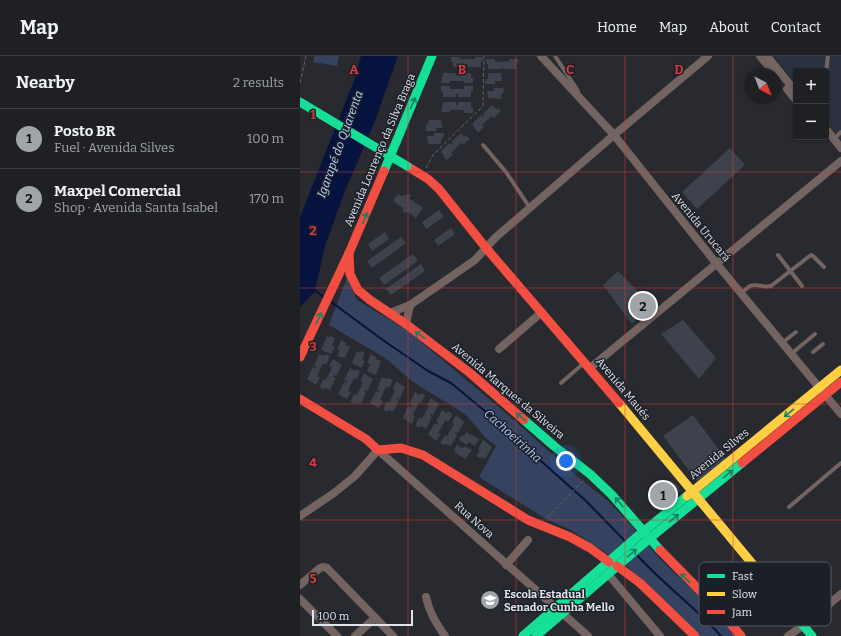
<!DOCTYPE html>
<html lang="en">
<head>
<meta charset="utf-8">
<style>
	:root { --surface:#1e2023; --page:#2b2d30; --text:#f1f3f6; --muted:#a1a3a6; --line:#3c3e41; --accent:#a1a4a9 }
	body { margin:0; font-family:Bitter,serif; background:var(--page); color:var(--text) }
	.controls { position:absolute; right:12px; top:12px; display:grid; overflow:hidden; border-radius:4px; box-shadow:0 1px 3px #0004 }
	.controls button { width:36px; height:36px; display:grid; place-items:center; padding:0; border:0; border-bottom:1px solid var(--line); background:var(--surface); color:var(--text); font:20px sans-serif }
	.compass { position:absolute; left:445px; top:12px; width:36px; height:36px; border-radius:50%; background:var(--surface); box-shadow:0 1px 3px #0004; rotate:138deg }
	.scale { position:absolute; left:12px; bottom:10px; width:101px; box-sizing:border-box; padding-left:4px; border:2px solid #e2e5eb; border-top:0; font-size:11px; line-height:14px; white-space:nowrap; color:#e2e5eb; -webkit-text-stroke:3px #1b1f28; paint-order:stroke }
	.you { position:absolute; left:266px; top:405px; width:14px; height:14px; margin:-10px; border:3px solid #fff; border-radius:50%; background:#1a73e8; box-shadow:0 0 0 6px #1a73e833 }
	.badge { display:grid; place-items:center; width:26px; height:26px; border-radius:50%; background:var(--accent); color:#111; font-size:13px; font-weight:700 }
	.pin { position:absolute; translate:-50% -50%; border:2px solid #fff; box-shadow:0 1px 4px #0006 }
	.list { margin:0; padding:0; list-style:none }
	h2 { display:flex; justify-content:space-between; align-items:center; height:52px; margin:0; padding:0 16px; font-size:17px }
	h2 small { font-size:13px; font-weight:400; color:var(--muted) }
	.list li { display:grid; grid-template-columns:26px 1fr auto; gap:12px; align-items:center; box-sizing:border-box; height:60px; padding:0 16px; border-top:1px solid var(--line) }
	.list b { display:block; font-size:15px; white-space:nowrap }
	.list p { margin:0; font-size:13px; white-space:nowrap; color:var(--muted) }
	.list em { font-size:13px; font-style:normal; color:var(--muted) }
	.map { position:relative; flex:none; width:541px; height:580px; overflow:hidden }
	header { display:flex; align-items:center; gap:24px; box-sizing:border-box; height:56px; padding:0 20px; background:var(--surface); border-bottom:1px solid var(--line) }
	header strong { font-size:19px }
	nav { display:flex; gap:22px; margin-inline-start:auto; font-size:14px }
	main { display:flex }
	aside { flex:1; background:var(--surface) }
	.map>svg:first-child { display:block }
</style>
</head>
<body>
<header>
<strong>Map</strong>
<nav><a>Home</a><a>Map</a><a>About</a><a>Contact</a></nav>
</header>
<main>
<aside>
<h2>Nearby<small>2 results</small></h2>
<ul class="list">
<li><span class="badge">1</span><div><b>Posto BR</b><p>Fuel · Avenida Silves</p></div><em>100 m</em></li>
<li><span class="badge">2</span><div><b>Maxpel Comercial</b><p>Shop · Avenida Santa Isabel</p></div><em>170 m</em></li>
</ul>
</aside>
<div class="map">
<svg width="541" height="580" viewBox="0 0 541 580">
	<rect width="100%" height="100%" fill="#282a2f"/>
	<polygon fill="#2b323f" points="474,0 541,0 541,83 526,64 526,15 496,15 496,27"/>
	<g fill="#354260">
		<polygon points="15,0 39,0 37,10 13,6"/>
		<polygon points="47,221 57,244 107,274 214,364 273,417 308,445 331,469 360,503 431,571 437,580 400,580 326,510 271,474 246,463 179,421 196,390 185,381 165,358 113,326 85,302 29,269"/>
	</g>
	<polygon fill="#07133f" points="61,0 98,0 75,65 45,135 25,190 15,235 0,251 0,161 55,22"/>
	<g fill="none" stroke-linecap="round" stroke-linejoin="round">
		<g stroke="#07133f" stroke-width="2">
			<polyline points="14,234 25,242"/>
			<polyline points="30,245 80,282 128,315 151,327 186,356 286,445 325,485"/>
			<path d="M337 499C363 528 395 551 421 580"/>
		</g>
	</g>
	<g fill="#3d424d">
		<polygon points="151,1 160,1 160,3 175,3 175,1 183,1 183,5 181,5 181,11 168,11 168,8 166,8 167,11 153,11 153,6 151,6"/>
		<polygon points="186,3 195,3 195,6 210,5 210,3 218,3 218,7 216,7 216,13 203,13 203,10 202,11 202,13 188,13 188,8 186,8"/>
		<polygon points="143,17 156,17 156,19 158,20 158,17 171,17 171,22 173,22 173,27 164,27 164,25 150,25 150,27 141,27"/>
		<polygon points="188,17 201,17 202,25 195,25 195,28 185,28 186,23 188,23"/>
		<polygon points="141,30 150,30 150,33 164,33 164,30 173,30 173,35 171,35 171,41 158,41 158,38 156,38 156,41 143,41 143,36 141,35"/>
		<polygon points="194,32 204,32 203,38 201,38 201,43 188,42 187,35 194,35"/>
		<polygon points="143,46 156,46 156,49 158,49 158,46 171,46 171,52 173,52 173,57 164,57 164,54 150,54 150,56 141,56"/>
		<polygon points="192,49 196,53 198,52 201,55 194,62 192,60 182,69 184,71 178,77 172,68 181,59 183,61 184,60 183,58"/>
		<polygon points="129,64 141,64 142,72 136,72 136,75 126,75 126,69 128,69"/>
		<polygon points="134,77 144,77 143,83 141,83 141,88 128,88 127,80 134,80"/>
		<polygon points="161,77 165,81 166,79 170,83 163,89 161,87 151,97 153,99 146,104 141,95 150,87 152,89 153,87 151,86"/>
		<polygon points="430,92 445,109 397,153 382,136"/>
		<polygon points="98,138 101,140 109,138 111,140 109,142 123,152 116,162 108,156 103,157 103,152 93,145"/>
		<polygon points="139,154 144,161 126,173 122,166"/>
		<polygon points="151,172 155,178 138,190 134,184"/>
		<polygon points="85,176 89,183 72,195 68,188"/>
		<polygon points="101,181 106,187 72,212 67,205"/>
		<polygon points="113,198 118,205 84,229 79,222"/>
		<polygon points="121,208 125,215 91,239 86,233"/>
		<polygon points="318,215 352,250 332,268 303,229"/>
		<polygon points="383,264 416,302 399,323 361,278"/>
		<polygon points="27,280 30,281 30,280 35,282 32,290 35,290 31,298 21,294"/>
		<polygon points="41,284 46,287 45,289 50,291 45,302 37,300 40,294 37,293"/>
		<polygon points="57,295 60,297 61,295 65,297 62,304 65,305 61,312 52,307"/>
		<polygon points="19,298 24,300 25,298 30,300 26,309 23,307 17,320 20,322 16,329 7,323 13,311 15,313 16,311 14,310"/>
		<polygon points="71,298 76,301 76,303 81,305 76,319 67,315 70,308 67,307"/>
		<polygon points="33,303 42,309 36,320 34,319 33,321 36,322 30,334 25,332 24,334 20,331 23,323 26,324 32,311 29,310"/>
		<polygon points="50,312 55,315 56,313 60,315 57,323 54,322 48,335 51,336 47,343 38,338 44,326 46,327 47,325 44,324"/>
		<polygon points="64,317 73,323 67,335 65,334 64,335 66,336 61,348 56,346 55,348 50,346 54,338 57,339 63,326 60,325"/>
		<polygon points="82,321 87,323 88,322 93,324 89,332 86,331 80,344 83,345 79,352 70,347 76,335 78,336 79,334 77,333"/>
		<polygon points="96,325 105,331 100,343 97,342 96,343 99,344 93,356 88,354 87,356 83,354 87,345 89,347 95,334 93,333"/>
		<polygon points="115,336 120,339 121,337 125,339 121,347 119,346 113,359 115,360 112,368 103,362 108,350 111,351 112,349 109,348"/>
		<polygon points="131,342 139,348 133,359 131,358 130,360 132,361 126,373 121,370 120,372 115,369 120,361 122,363 129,350 127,349"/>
		<polygon points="142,354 147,357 148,355 153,358 148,366 146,364 138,377 141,378 136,385 128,378 135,367 137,369 138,367 136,366"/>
		<polygon points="156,359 164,366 158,377 155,376 155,377 157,379 151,390 146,388 145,389 140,387 145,379 147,380 154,368 152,366"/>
		<polygon points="393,359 428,406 400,429 363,380"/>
		<polygon points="166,376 179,383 175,390 169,386 167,389 159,384 162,379 164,380"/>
		<polygon points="183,384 192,391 185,403 182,401 181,403 176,400 180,394 178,393"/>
		<polygon points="157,389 163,392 164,390 172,394 165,403 154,396 156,394 154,393"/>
		<polygon points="371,424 378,430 380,435 355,454 347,443"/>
	</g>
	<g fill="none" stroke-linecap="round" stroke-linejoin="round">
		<g stroke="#6b6363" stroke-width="1" stroke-dasharray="4 2" stroke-linecap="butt">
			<polyline points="0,27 6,0"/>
			<polyline points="126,112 133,99 183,50 184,0"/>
			<polyline points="247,462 284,424"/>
		</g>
		<g stroke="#736462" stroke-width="4">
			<polyline points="255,0 278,35"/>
			<polyline points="526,16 528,0"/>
			<polyline points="534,83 541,76"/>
			<polyline points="183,89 206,116 230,152"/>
			<polyline points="478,199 502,230"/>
			<path d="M441 237C444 235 447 232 450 230 456 227 464 232 471 230L511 199 513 200 524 211"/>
			<polyline points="482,287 496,276"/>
			<polyline points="513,296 523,288"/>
			<polyline points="491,298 515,278"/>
			<polyline points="261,327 285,306"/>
			<polyline points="489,451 541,407"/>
		</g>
		<g stroke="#736462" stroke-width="8">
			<polyline points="241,0 314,79 416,207 541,358"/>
			<polyline points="460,0 475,18"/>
			<polyline points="467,0 496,36"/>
			<polyline points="487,33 496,44"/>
			<polyline points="526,73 541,92"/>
			<polyline points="90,257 110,249 165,211 175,204 195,182 314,79 408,0"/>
			<polyline points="106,268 110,249"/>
			<polyline points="199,293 242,256"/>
			<polyline points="290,312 541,105"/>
			<polyline points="0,460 34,437 55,420 78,394 255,551"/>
			<polyline points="206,509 228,484"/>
			<polyline points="308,518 360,580"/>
			<polyline points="0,529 20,512 23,511 27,512 93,580"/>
			<path d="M126 541C129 556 136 567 145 580"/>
			<polyline points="0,543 37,580"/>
			<polyline points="262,557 288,580"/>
			<polyline points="55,580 75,562"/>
			<polyline points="488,580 504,569 541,538"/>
		</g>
		<g stroke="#16e098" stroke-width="9">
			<polyline points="84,115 132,0"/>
			<polyline points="224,364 254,390 290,418 312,439 360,494"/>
			<polyline points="479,540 512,580"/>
			<polyline points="223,580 338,480 387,440"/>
			<polyline points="236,580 350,482 442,407"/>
		</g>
		<g stroke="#ffcf43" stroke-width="9">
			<polyline points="319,347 479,540"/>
			<polyline points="387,440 541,314"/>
		</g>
		<g stroke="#f24e42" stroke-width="9">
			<polyline points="107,110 128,123 139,133 186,192 319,347"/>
			<polyline points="49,197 50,218 58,234 70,244 106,268 170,317 224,364"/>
			<polyline points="0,301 49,197 84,115"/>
			<polyline points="0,343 66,383 78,394 101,392 123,399 228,464 270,481 290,492 309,506"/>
			<polyline points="442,407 541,326"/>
			<polyline points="360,494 420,555 441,580"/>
			<polyline points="317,510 340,527 395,580"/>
		</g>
		<polyline stroke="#16e098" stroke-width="9" points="0,46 107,110"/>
	</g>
	<defs><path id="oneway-shaft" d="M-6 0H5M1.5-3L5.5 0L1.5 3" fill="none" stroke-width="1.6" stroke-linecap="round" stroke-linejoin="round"/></defs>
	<g stroke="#188060">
		<use href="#oneway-shaft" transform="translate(113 47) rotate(-66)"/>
		<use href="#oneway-shaft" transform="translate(65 162) rotate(-67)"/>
		<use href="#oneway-shaft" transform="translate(19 262) rotate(-64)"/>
		<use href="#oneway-shaft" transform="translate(120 279) rotate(-143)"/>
		<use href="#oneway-shaft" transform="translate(489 357) rotate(141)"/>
		<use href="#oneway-shaft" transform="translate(221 361) rotate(-139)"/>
		<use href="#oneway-shaft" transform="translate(428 418) rotate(-39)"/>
		<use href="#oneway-shaft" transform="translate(319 446) rotate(-131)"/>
		<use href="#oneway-shaft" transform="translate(374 462) rotate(-39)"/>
		<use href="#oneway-shaft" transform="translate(332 497) rotate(-40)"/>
		<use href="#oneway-shaft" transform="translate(385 522) rotate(-136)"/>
	</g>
	<path fill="none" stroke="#d73b3c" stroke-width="1" stroke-opacity="0.55" d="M108 0V580M216 0V580M325 0V580M433 0V580M0 116H541M0 232H541M0 348H541M0 464H541"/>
	<defs>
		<symbol id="school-disc" viewBox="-11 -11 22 22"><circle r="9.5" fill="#a1a4a9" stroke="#1b1f28"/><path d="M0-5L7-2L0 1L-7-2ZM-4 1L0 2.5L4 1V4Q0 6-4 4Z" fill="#fff"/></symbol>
	</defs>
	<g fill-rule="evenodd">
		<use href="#school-disc" x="179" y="533" width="22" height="22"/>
	</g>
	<g text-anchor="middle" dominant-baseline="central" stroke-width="3" stroke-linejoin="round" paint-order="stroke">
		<g font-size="11" fill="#e2e5eb" stroke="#1b1f28">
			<text transform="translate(80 94) rotate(-67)">Avenida Lourenço da Silva Braga</text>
			<text transform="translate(401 171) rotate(51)">Avenida Urucará</text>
			<text transform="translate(323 333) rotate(50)">Avenida Maués</text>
			<text transform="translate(208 335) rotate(40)">Avenida Marques da Silveira</text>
			<text transform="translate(419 398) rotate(-39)">Avenida Silves</text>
			<text transform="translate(174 464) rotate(42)">Rua Nova</text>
		</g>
		<g font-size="11" font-weight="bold" fill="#e2e5eb" stroke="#1b1f28" text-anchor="start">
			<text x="204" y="538">Escola Estadual<tspan x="204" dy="13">Senador Cunha Mello</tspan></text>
		</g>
		<g font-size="12" font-style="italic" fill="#b6cdff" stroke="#1b1f28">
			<text transform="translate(40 88) rotate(-70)">Igarapé do Quarenta</text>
			<text transform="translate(213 380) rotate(42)">Cachoeirinha</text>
		</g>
	</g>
	<rect x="399" y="506" width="132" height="64" rx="6" fill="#1b1f28" stroke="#575a62" stroke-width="1"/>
	<rect x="407" y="518" width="18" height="4" fill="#16e098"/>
	<rect x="407" y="536" width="18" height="4" fill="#ffcf43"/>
	<rect x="407" y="554" width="18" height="4" fill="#f24e42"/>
	<g font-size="11" fill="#e2e5eb">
		<text x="432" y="524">Fast</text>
		<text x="432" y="542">Slow</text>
		<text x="432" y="560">Jam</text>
	</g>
	<g font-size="13" text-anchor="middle" font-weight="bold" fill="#d73b3c" stroke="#1b1f28" stroke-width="3" stroke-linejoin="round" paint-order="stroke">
		<text x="54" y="18">A</text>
		<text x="162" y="18">B</text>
		<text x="270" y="18">C</text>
		<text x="379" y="18">D</text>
		<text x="13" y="63">1</text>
		<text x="13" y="179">2</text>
		<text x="13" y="295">3</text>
		<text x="13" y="411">4</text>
		<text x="13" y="527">5</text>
	</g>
</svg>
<div class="controls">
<button>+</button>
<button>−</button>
</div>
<svg class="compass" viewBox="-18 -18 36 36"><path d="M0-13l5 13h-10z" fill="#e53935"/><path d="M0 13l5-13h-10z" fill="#a1a3a6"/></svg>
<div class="scale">100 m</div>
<div class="you"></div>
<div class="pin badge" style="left:363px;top:439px">1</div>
<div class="pin badge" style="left:343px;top:250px">2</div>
</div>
</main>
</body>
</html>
